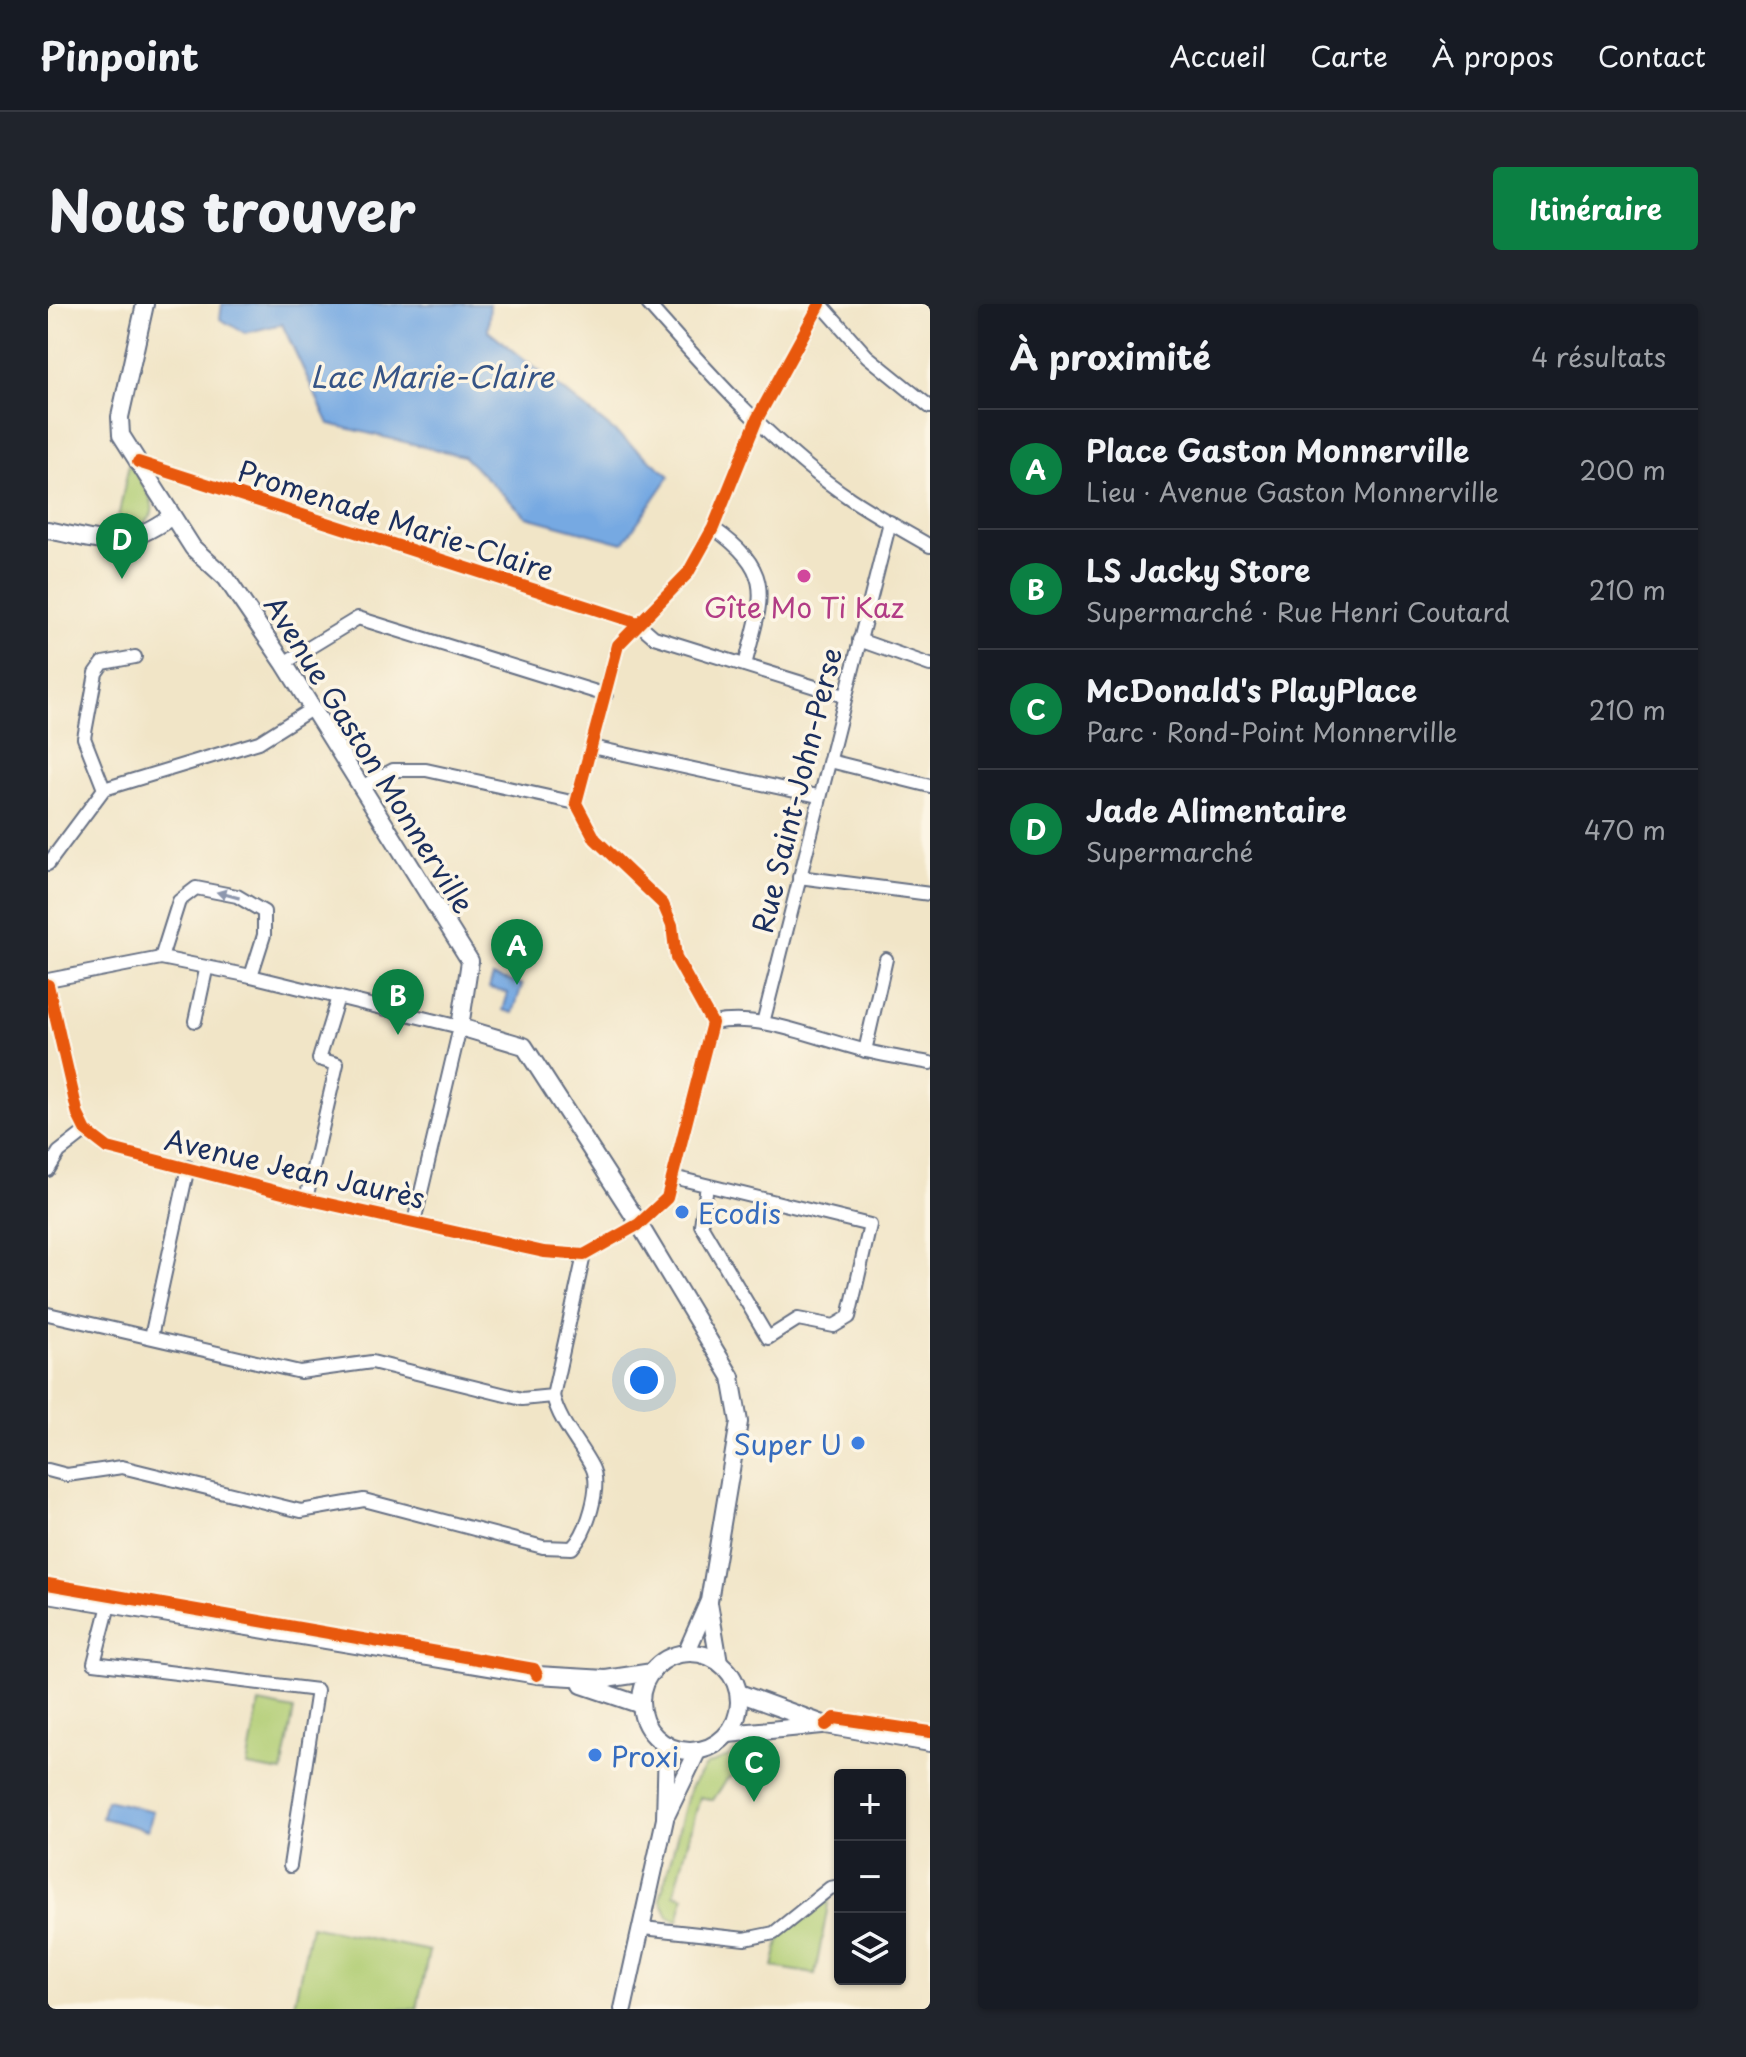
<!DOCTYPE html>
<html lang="fr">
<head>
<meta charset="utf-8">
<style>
	:root { --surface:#171b24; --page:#20242c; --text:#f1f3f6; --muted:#9ea1a6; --line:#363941; --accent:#0b8043 }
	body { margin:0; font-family:"Playpen Sans",sans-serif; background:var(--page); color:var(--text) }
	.controls { position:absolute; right:24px; bottom:24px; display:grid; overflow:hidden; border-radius:8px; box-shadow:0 2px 6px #0004 }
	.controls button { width:72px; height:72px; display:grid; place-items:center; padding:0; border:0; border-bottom:2px solid var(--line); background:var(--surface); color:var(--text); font:40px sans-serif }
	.you { position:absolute; left:596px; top:1076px; width:28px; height:28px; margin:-20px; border:6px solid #fff; border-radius:50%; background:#1a73e8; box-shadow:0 0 0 12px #1a73e833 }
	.badge { display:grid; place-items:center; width:52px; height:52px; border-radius:50%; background:var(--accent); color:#fff; font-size:26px; font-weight:700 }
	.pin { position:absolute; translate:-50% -66px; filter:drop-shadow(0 2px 4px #0008) }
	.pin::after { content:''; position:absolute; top:42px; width:28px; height:24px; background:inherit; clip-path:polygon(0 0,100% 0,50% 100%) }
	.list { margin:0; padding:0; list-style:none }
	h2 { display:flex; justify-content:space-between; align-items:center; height:104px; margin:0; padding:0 32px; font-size:34px }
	h2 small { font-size:26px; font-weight:400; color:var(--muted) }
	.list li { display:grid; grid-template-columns:52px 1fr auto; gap:24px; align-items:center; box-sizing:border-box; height:120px; padding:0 32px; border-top:2px solid var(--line) }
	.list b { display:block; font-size:30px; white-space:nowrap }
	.list p { margin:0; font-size:26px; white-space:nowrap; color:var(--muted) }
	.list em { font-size:26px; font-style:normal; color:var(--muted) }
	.icon { flex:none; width:44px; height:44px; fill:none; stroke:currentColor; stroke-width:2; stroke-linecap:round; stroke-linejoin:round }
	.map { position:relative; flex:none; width:882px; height:1705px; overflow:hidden; border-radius:8px }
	header { display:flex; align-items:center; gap:48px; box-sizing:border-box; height:112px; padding:0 40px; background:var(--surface); border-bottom:2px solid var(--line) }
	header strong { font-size:38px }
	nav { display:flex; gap:44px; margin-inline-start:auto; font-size:28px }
	.intro { display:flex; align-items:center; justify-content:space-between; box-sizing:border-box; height:192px; padding:0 48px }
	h1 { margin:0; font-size:56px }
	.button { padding:20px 36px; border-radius:8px; background:var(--accent); color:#fff; font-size:28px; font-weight:700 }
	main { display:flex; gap:48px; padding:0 48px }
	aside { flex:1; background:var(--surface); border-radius:8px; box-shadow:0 2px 6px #0004 }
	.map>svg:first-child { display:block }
</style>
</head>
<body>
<header>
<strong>Pinpoint</strong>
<nav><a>Accueil</a><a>Carte</a><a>À propos</a><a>Contact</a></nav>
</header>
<div class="intro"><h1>Nous trouver</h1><a class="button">Itinéraire</a></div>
<main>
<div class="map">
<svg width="882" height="1705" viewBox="0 0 882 1705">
	<rect width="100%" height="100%" fill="#fcf5e5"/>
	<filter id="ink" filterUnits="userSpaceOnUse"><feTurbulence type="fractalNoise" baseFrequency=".0125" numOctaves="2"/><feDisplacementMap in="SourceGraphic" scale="16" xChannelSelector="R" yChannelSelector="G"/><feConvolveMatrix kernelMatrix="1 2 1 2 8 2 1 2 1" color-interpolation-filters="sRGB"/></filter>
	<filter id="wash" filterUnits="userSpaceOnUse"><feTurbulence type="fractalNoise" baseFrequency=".006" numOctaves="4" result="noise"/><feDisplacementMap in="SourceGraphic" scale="32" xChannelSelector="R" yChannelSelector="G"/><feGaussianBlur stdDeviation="1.8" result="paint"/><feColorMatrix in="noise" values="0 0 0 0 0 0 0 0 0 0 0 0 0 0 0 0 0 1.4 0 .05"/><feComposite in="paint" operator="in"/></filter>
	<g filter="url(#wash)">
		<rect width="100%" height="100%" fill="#f1e5c7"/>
		<g fill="#b1cd74" stroke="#667e69" stroke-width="2">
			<path d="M81 159C105 195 124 218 67 230Z"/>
			<polygon points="211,1399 246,1406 234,1468 199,1462"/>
			<polygon points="709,1433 725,1434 716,1470 699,1465 679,1475 665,1496 652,1493 626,1590 636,1593 630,1617 621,1613 612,1595 642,1484 658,1461 681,1453 691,1441"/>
			<polygon points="782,1592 767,1670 725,1663 733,1629"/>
			<polygon points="263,1622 381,1647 369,1705 245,1705"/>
		</g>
		<g fill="#76a9e2" stroke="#486ca0" stroke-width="2">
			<polygon points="174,0 442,0 440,26 622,172 575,239 479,213 415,152 281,120 234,20 197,29 172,15"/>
			<polygon points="445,672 474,681 465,709 455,706 460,689 441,684"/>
			<polygon points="58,1496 105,1507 100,1526 54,1514"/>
		</g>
	</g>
	<g filter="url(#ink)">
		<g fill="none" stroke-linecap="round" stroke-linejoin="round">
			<defs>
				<g id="street">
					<path d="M600 0C660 68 727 144 803 195 829 212 856 227 882 242"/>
					<polyline points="773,0 819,52 882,103"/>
					<path d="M665 224C729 269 714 294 697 361"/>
					<polyline points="590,319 606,333 796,392"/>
					<polyline points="811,336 882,361"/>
					<polyline points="236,359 310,314 558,391"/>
					<polyline points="544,443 770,492"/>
					<polyline points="782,457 882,482"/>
					<polyline points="315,482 345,466 378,466 528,499"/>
					<polyline points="56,485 36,434 48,369 55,359 87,353"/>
					<polyline points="0,560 56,485 211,438 265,404"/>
					<polyline points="751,573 882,590"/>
					<polyline points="113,654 131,597 148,584 189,592 216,608 216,631 203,672"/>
					<polyline points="0,676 113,654 203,672 412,723 366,918"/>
					<polyline points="0,681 30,811 38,827 60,844 258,895 496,948 536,951 591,920 619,894 664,719 628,654 624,621 615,600 547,535 528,499 570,341 640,269 665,224 709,115 772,0"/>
					<polyline points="147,717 158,666"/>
					<path d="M664 719C714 709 766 734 815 746 837 752 860 755 882 759"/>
					<polyline points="715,719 842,218"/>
					<polyline points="817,747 838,655"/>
					<polyline points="0,866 11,848 38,827"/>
					<polyline points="625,873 822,921 801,1013 786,1022 750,1015 720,1034 653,921 659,882"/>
					<polyline points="258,895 289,760 271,755 290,693"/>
					<polyline points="0,1010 252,1068 324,1058 474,1095 505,1092 536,951"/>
					<polyline points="103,1033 140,863"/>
					<path d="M0 1166 19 1171 74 1163 253 1207 316 1196 495 1243 524 1244C539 1229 554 1183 544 1163 531 1138 512 1120 505 1092"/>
					<polyline points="61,1301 46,1359 269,1386 242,1562"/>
					<polyline points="595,1624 697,1635 726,1629 782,1584 792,1582"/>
				</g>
				<g id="secondary">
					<polyline points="97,0 72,113 73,131 145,244 178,274 236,359 422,657 412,723 476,742 591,920 683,1073 691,1118 661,1297 638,1349"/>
					<path d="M0 226C60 238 69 249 124 212"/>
					<polyline points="0,1290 489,1371 558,1375 604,1368"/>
					<polyline points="661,1299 671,1358"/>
					<circle cx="642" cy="1398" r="49"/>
					<polyline points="534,1381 593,1401"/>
					<polyline points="691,1389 778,1421 882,1439"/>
					<polyline points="680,1430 774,1421"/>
					<polyline points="619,1510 650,1446"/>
					<polyline points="575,1705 617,1515 619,1441"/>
				</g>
			</defs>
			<use href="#street" stroke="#666f83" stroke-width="16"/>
			<use href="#secondary" stroke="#666f83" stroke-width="20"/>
			<use href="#street" stroke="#fff" stroke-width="12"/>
			<use href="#secondary" stroke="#fff" stroke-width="16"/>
			<defs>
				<g id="cycleway">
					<polyline points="90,158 590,319"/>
					<polyline points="0,681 30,811 38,827 60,844 258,895 496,948 536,951 591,920 619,894 664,719 628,654 624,621 615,600 547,535 528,499 570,341 640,269 665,224 709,115 772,0"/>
					<polyline points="0,1280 486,1365 489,1371"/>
					<polyline points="778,1421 787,1414 882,1428"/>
				</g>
			</defs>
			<use href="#cycleway" stroke="#fcf5e5" stroke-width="17"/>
			<use href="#cycleway" stroke="#e8590c" stroke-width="12"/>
		</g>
		<defs><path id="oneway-solid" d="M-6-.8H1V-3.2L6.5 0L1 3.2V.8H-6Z" transform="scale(2)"/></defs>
		<use fill="#8d97ae" href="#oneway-solid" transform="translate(180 591) rotate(-165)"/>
	</g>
	<circle fill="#d1479c" stroke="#fcf5e5" stroke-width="3" cx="756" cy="272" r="8"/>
	<g fill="#3f7fe0" stroke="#fcf5e5" stroke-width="3">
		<circle cx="634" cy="908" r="8"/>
		<circle cx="810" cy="1139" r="8"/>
		<circle cx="547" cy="1451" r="8"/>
	</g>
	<g text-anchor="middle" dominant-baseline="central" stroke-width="7" stroke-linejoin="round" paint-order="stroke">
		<g font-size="28" fill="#1b2f5e" stroke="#fcf5e5">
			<text transform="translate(348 216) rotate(18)">Promenade Marie-Claire</text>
			<text transform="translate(322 450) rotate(58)">Avenue Gaston Monnerville</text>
			<text transform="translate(748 486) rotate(-76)">Rue Saint-John-Perse</text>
			<text transform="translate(247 864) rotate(13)">Avenue Jean Jaurès</text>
		</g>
		<g font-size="28" fill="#b23c85" stroke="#fcf5e5">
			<text x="756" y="302">Gîte Mo Ti Kaz</text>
		</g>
		<g font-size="28" fill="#366cbe" stroke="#fcf5e5" text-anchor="start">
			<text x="650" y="908">Ecodis</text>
			<text x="794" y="1139" text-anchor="end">Super U</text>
			<text x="563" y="1451">Proxi</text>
		</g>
		<g font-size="30" font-style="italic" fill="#365486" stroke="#fcf5e5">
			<text x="384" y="71">Lac Marie-Claire</text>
		</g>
	</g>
</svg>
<div class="controls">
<button>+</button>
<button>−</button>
<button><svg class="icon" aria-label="layers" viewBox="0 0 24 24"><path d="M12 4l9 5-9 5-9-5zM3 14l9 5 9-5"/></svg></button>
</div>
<div class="you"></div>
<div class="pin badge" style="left:469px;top:681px">A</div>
<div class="pin badge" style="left:350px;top:731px">B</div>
<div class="pin badge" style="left:706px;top:1498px">C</div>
<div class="pin badge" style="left:74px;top:275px">D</div>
</div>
<aside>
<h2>À proximité<small>4 résultats</small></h2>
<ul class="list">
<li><span class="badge">A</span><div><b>Place Gaston Monnerville</b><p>Lieu · Avenue Gaston Monnerville</p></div><em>200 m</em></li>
<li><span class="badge">B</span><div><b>LS Jacky Store</b><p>Supermarché · Rue Henri Coutard</p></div><em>210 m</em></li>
<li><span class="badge">C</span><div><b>McDonald's PlayPlace</b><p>Parc · Rond-Point Monnerville</p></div><em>210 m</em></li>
<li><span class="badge">D</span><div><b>Jade Alimentaire</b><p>Supermarché</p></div><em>470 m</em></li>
</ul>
</aside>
</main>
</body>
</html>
